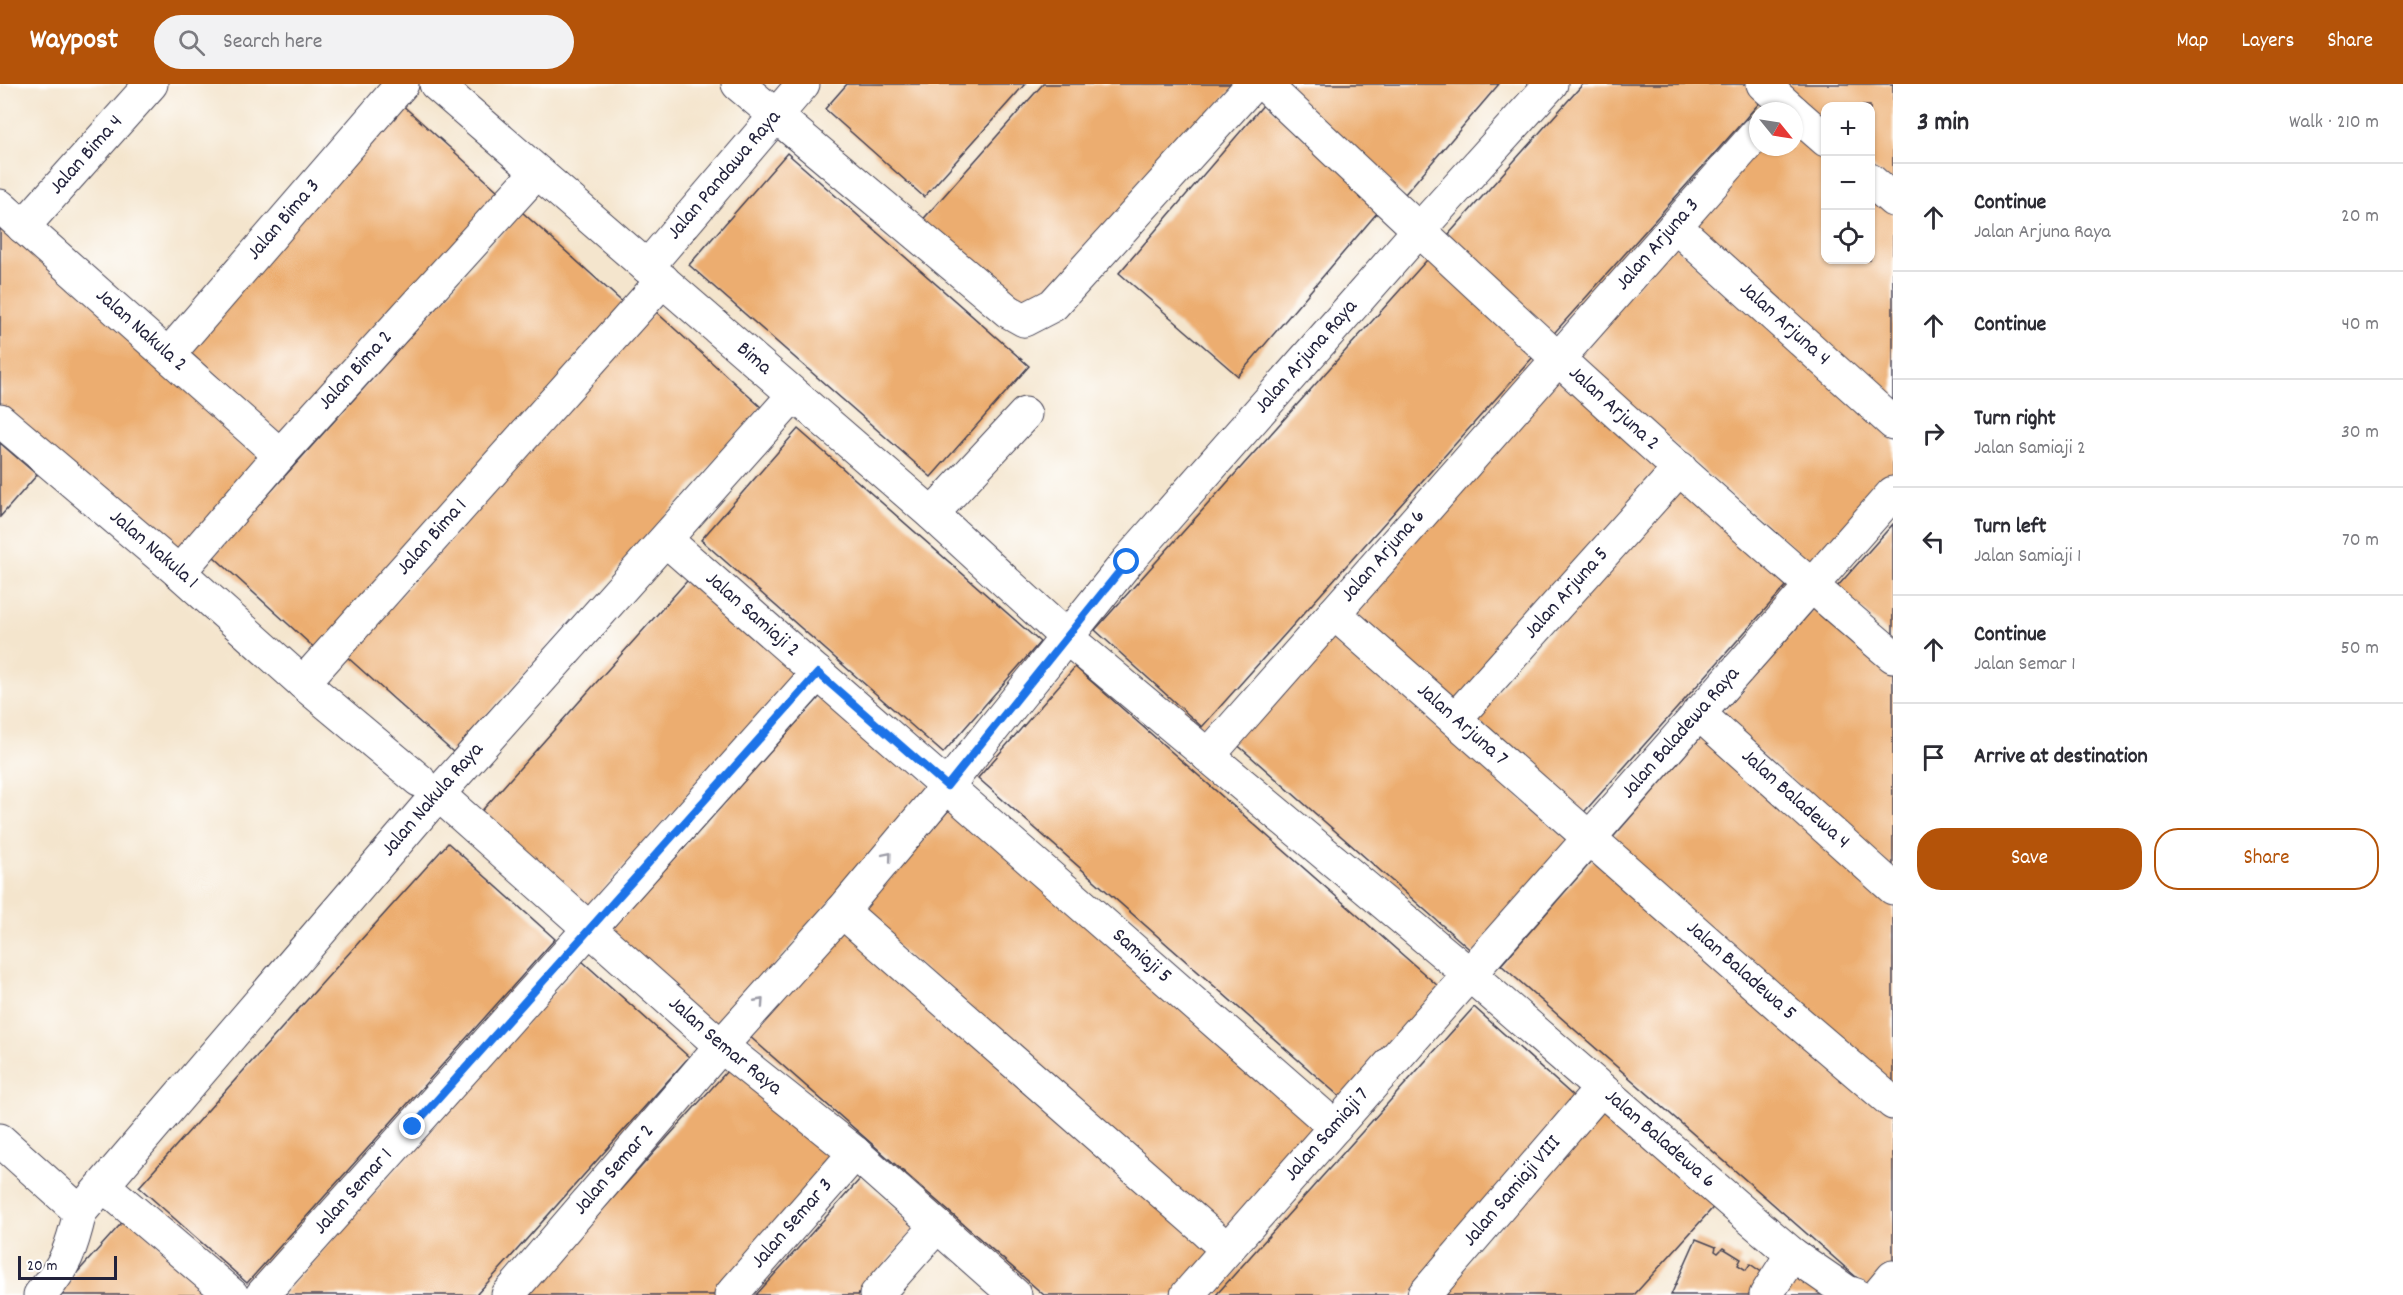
<!DOCTYPE html>
<html lang="en">
<head>
<meta charset="utf-8">
<style>
	:root { --surface:#fff; --page:#f2f2f3; --text:#2b2b33; --muted:#7c7c81; --line:#e1e1e2; --accent:#b45309 }
	body { margin:0; font-family:Dekko,sans-serif; background:var(--page); color:var(--text) }
	.controls { position:absolute; right:18px; top:18px; display:grid; overflow:hidden; border-radius:12px; box-shadow:0 2px 4px #0004 }
	.controls button { width:54px; height:54px; display:grid; place-items:center; padding:0; border:0; border-bottom:2px solid var(--line); background:var(--surface); color:var(--text); font:30px sans-serif }
	.compass { position:absolute; left:1749px; top:18px; width:54px; height:54px; border-radius:50%; background:var(--surface); box-shadow:0 2px 4px #0004; rotate:120deg }
	.scale { position:absolute; left:18px; bottom:15px; width:99px; box-sizing:border-box; padding-left:6px; border:3px solid #22223b; border-top:0; font-size:16px; line-height:21px; white-space:nowrap; color:#22223b; -webkit-text-stroke:4px #fff; paint-order:stroke }
	.stop { position:absolute; width:18px; height:18px; margin:-14px; border:4px solid #1a73e8; border-radius:50%; background:#fff }
	.stop.end { background:#1a73e8; border-color:#fff; box-shadow:0 2px 6px #0008 }
	.list { margin:0; padding:0; list-style:none }
	h2 { display:flex; justify-content:space-between; align-items:center; height:78px; margin:0; padding:0 24px; font-size:26px }
	h2 small { font-size:20px; font-weight:400; color:var(--muted) }
	.list li { display:grid; grid-template-columns:39px 1fr auto; gap:18px; align-items:center; box-sizing:border-box; height:108px; padding:0 24px; border-top:2px solid var(--line) }
	.list b { display:block; font-size:22px; white-space:nowrap }
	.list p { margin:0; font-size:20px; white-space:nowrap; color:var(--muted) }
	.list em { font-size:20px; font-style:normal; color:var(--muted) }
	.actions { display:flex; gap:12px; padding:18px 24px }
	.actions a { flex:1; padding:14px 0; border:2px solid var(--accent); border-radius:24px; text-align:center; font-size:21px; color:var(--accent) }
	.actions .main { background:var(--accent); color:#fff }
	.icon { flex:none; width:33px; height:33px; fill:none; stroke:currentColor; stroke-width:2; stroke-linecap:round; stroke-linejoin:round }
	.map { position:relative; flex:none; width:1893px; height:1211px; overflow:hidden }
	header { display:flex; align-items:center; gap:36px; box-sizing:border-box; height:84px; padding:0 30px; background:var(--accent); color:#fff }
	header strong { font-size:28px }
	nav { display:flex; gap:33px; margin-inline-start:auto; font-size:21px }
	.search { width:420px; height:54px; background:var(--page); display:flex; align-items:center; gap:15px; box-sizing:border-box; padding:0 21px; border-radius:33px; color:var(--muted); font-size:22px }
	main { display:flex }
	aside { flex:1; background:var(--surface) }
	.map>svg:first-child { display:block }
</style>
</head>
<body>
<header>
<strong>Waypost</strong>
<div class="search"><svg class="icon" aria-label="search" viewBox="0 0 24 24"><circle cx="10" cy="10" r="6"/><path d="M15 15l6 6"/></svg>Search here</div>
<nav><a>Map</a><a>Layers</a><a>Share</a></nav>
</header>
<main>
<div class="map">
<svg width="1893" height="1211" viewBox="0 0 1893 1211">
	<rect width="100%" height="100%" fill="#fff"/>
	<filter id="ink" filterUnits="userSpaceOnUse"><feTurbulence type="fractalNoise" baseFrequency=".0167" numOctaves="2"/><feDisplacementMap in="SourceGraphic" scale="12" xChannelSelector="R" yChannelSelector="G"/><feConvolveMatrix kernelMatrix="1 2 1 2 8 2 1 2 1" color-interpolation-filters="sRGB"/></filter>
	<filter id="wash" filterUnits="userSpaceOnUse"><feTurbulence type="fractalNoise" baseFrequency=".008" numOctaves="4" result="noise"/><feDisplacementMap in="SourceGraphic" scale="24" xChannelSelector="R" yChannelSelector="G"/><feGaussianBlur stdDeviation="1.35" result="paint"/><feColorMatrix in="noise" values="0 0 0 0 0 0 0 0 0 0 0 0 0 0 0 0 0 1.4 0 .05"/><feComposite in="paint" operator="in"/></filter>
	<g filter="url(#wash)">
		<rect width="100%" height="100%" fill="#f4e5cd"/>
		<g id="blocks">
			<g fill="#ecad70">
				<polygon points="847,0 1025,0 924,113 825,25"/>
				<polygon points="1043,0 1237,0 1068,189 1024,228 919,140"/>
				<polygon points="1292,0 1499,0 1405,110 1285,8"/>
				<polygon points="1583,0 1746,0 1763,15 1548,256 1440,160"/>
				<polygon points="1779,0 1893,0 1893,100 1870,81 1870,22 1826,22 1826,41"/>
				<polygon points="400,19 508,116 290,359 183,262"/>
				<polygon points="1265,19 1383,122 1238,292 1119,189"/>
				<polygon points="1794,41 1826,69 1826,176 1870,176 1870,108 1893,128 1893,325 1687,144 1757,63 1794,63"/>
				<polygon points="787,69 1029,282 931,393 689,181"/>
				<polygon points="522,128 629,224 320,569 213,472"/>
				<polygon points="0,130 273,370 176,481 0,327"/>
				<polygon points="1673,160 1893,354 1893,399 1817,485 1575,272"/>
				<polygon points="1435,167 1542,263 1202,643 1095,546"/>
				<polygon points="655,227 762,324 453,668 346,572"/>
				<polygon points="1562,284 1669,380 1452,624 1344,527"/>
				<polygon points="798,345 1040,558 943,669 701,456"/>
				<polygon points="0,359 37,391 0,433"/>
				<polygon points="1688,396 1795,492 1577,736 1470,639"/>
				<polygon points="1893,440 1893,553 1837,503"/>
				<polygon points="695,488 802,584 584,827 478,731"/>
				<polygon points="1817,521 1893,588 1893,785 1719,632"/>
				<polygon points="1330,546 1572,759 1475,870 1233,657"/>
				<polygon points="1075,583 1446,909 1348,1020 978,694"/>
				<polygon points="825,607 932,704 715,947 607,850"/>
				<polygon points="1705,648 1893,812 1893,1009 1608,759"/>
				<polygon points="956,718 1327,1044 1230,1155 859,829"/>
				<polygon points="448,759 555,855 247,1199 139,1103"/>
				<polygon points="1598,770 1893,1029 1893,1182 1872,1207 1501,881"/>
				<polygon points="845,840 1216,1166 1176,1211 1044,1211 748,951"/>
				<polygon points="582,877 689,973 501,1184 476,1211 283,1211"/>
				<polygon points="1474,923 1582,1020 1410,1211 1216,1211"/>
				<polygon points="737,976 844,1072 720,1211 526,1211"/>
				<polygon points="1611,1019 1719,1117 1634,1211 1441,1211"/>
				<polygon points="860,1095 916,1145 858,1211 756,1211"/>
				<polygon points="128,1132 215,1211 57,1211"/>
				<polygon points="1696,1155 1716,1163 1715,1167 1718,1169 1723,1164 1741,1175 1738,1181 1746,1186 1750,1180 1773,1196 1763,1211 1671,1211"/>
				<polygon points="1795,1179 1837,1211 1773,1211"/>
			</g>
		</g>
	</g>
	<g filter="url(#ink)">
		<use href="#blocks" fill-opacity="0" stroke="#423f51" stroke-width="1.5"/>
		<g fill="none" stroke-linecap="round" stroke-linejoin="round">
			<defs>
				<g id="minor">
					<path id="s1" d="M436 0 932 430 1066 553 1469 890 1752 1136 1792 1170 1847 1208 1856 1211"/>
					<polyline points="738,0 1008,227 1024,236 1053,221 1253,0"/>
					<path id="s2" d="M1264 0C1470 195 1677 388 1893 572"/>
					<polyline points="1763,0 1793,27"/>
					<polyline points="1794,28 1826,56"/>
					<polyline points="1870,96 1893,116"/>
					<path id="s3" d="M0 122 280 371"/>
					<path id="s4" d="M1675 142 1893 339"/>
					<path id="s5" d="M23 143 151 0"/>
					<path id="s6" d="M647 183 803 0"/>
					<path id="s7" d="M168 271 402 0"/>
					<path id="s8" d="M0 336 179 488 303 599"/>
					<polyline points="932,430 1025,330"/>
					<path id="s9" d="M666 456 1335 1043"/>
					<path id="s10" d="M179 488 280 371 537 88"/>
					<path id="s11" d="M1334 529 1790 931 1893 1019"/>
					<path id="s12" d="M1698 629 1893 804"/>
					<path id="s13" d="M1455 635 1680 384"/>
					<path id="s14" d="M1208 672 1758 48"/>
					<path id="s15" d="M419 696 303 599 663 196"/>
					<path id="s16" d="M438 710 721 962 855 1069 1015 1211"/>
					<polyline points="842,827 1227,1165"/>
					<polyline points="0,1056 80,1128"/>
					<polyline points="104,1102 232,1211"/>
					<path id="s17" d="M40 1211C65 1184 72 1163 80 1128L438 710 794 311"/>
					<path id="s18" d="M262 1211 818 589"/>
					<path id="s19" d="M508 1211 721 962 842 827 947 702 1127 478 1419 146 1551 0"/>
					<path id="s20" d="M731 1211 855 1069"/>
					<polyline points="876,1211 937,1142"/>
					<path id="s21" d="M1187 1211 1893 409"/>
					<path id="s22" d="M1424 1211 1601 1005"/>
					<polyline points="1766,1211 1792,1170"/>
					<polyline points="1878,1211 1893,1193"/>
				</g>
			</defs>
			<use href="#minor" stroke="#423f51" stroke-width="35"/>
			<use href="#minor" stroke="#fff" stroke-width="33"/>
		</g>
		<defs><path id="oneway-chevron" d="M-2-3.5L2.5 0L-2 3.5" fill="none" stroke-width="1.6" stroke-linecap="round" stroke-linejoin="round" transform="scale(1.5)"/></defs>
		<g stroke="#9c9ca7">
			<use href="#oneway-chevron" transform="translate(888 772) rotate(-50)"/>
			<use href="#oneway-chevron" transform="translate(760 918) rotate(-48)"/>
		</g>
	</g>
	<g fill="none" stroke-linecap="round" stroke-linejoin="round" filter="url(#ink)">
		<polyline stroke="#1a73e8" stroke-width="8" points="413,1043 818,589 947,702 1127,478"/>
	</g>
	<g text-anchor="middle" dominant-baseline="central" stroke-width="4.5" stroke-linejoin="round" paint-order="stroke">
		<g font-size="21" fill="#22223b" stroke="#fff">
			<text stroke="none"><textPath href="#s5" startOffset="96">Jalan Bima 4</textPath></text>
			<text stroke="none"><textPath href="#s6" startOffset="120">Jalan Pandawa Raya</textPath></text>
			<text stroke="none"><textPath href="#s7" startOffset="178">Jalan Bima 3</textPath></text>
			<text stroke="none"><textPath href="#s14" startOffset="681">Jalan Arjuna 3</textPath></text>
			<text stroke="none"><textPath href="#s4" startOffset="147">Jalan Arjuna 4</textPath></text>
			<text stroke="none"><textPath href="#s3" startOffset="188">Jalan Nakula 2</textPath></text>
			<text stroke="none"><textPath href="#s1" startOffset="420">Bima</textPath></text>
			<text stroke="none"><textPath href="#s19" startOffset="1232">Jalan Arjuna Raya</textPath></text>
			<text stroke="none"><textPath href="#s10" startOffset="268">Jalan Bima 2</textPath></text>
			<text stroke="none"><textPath href="#s2" startOffset="477">Jalan Arjuna 2</textPath></text>
			<text stroke="none"><textPath href="#s15" startOffset="346">Jalan Bima 1</textPath></text>
			<text stroke="none"><textPath href="#s8" startOffset="201">Jalan Nakula 1</textPath></text>
			<text stroke="none"><textPath href="#s14" startOffset="266">Jalan Arjuna 6</textPath></text>
			<text stroke="none"><textPath href="#s13" startOffset="168">Jalan Arjuna 5</textPath></text>
			<text stroke="none"><textPath href="#s9" startOffset="114">Jalan Samiaji 2</textPath></text>
			<text stroke="none"><textPath href="#s11" startOffset="170">Jalan Arjuna 7</textPath></text>
			<text stroke="none"><textPath href="#s21" startOffset="748">Jalan Baladewa Raya</textPath></text>
			<text stroke="none"><textPath href="#s12" startOffset="130">Jalan Baladewa 4</textPath></text>
			<text stroke="none"><textPath href="#s17" startOffset="636">Jalan Nakula Raya</textPath></text>
			<text stroke="none"><textPath href="#s9" startOffset="632">Samiaji 5</textPath></text>
			<text stroke="none"><textPath href="#s11" startOffset="542">Jalan Baladewa 5</textPath></text>
			<text stroke="none"><textPath href="#s16" startOffset="382">Jalan Semar Raya</textPath></text>
			<text stroke="none"><textPath href="#s21" startOffset="213">Jalan Samiaji 7</textPath></text>
			<text stroke="none"><textPath href="#s1" startOffset="1616">Jalan Baladewa 6</textPath></text>
			<text stroke="none"><textPath href="#s19" startOffset="164">Jalan Semar 2</textPath></text>
			<text stroke="none"><textPath href="#s22" startOffset="136">Jalan Samiaji VIII</textPath></text>
			<text stroke="none"><textPath href="#s18" startOffset="138">Jalan Semar 1</textPath></text>
			<text stroke="none"><textPath href="#s20" startOffset="94">Jalan Semar 3</textPath></text>
		</g>
	</g>
</svg>
<div class="controls">
<button>+</button>
<button>−</button>
<button><svg class="icon" aria-label="locate" viewBox="0 0 24 24"><circle cx="12" cy="12" r="6"/><path d="M12 2v4M12 18v4M2 12h4M18 12h4"/></svg></button>
</div>
<svg class="compass" viewBox="-18 -18 36 36"><path d="M0-13l5 13h-10z" fill="#e53935"/><path d="M0 13l5-13h-10z" fill="#7c7c81"/></svg>
<div class="scale">20 m</div>
<div class="stop" style="left:1127px;top:478px"></div>
<div class="stop end" style="left:413px;top:1043px"></div>
</div>
<aside>
<h2>3 min<small>Walk · 210 m</small></h2>
<ul class="list">
<li><svg class="icon" aria-label="ahead" viewBox="0 0 24 24"><path d="M12 20V5M6 11l6-6 6 6"/></svg><div><b>Continue</b><p>Jalan Arjuna Raya</p></div><em>20 m</em></li>
<li><svg class="icon" aria-label="ahead" viewBox="0 0 24 24"><path d="M12 20V5M6 11l6-6 6 6"/></svg><div><b>Continue</b></div><em>40 m</em></li>
<li><svg class="icon" aria-label="right" viewBox="0 0 24 24"><path d="M7 20v-9h11M14 6l5 5-5 5"/></svg><div><b>Turn right</b><p>Jalan Samiaji 2</p></div><em>30 m</em></li>
<li><svg class="icon" aria-label="left" viewBox="0 0 24 24"><path d="M17 20v-9H6M10 6l-5 5 5 5"/></svg><div><b>Turn left</b><p>Jalan Samiaji 1</p></div><em>70 m</em></li>
<li><svg class="icon" aria-label="ahead" viewBox="0 0 24 24"><path d="M12 20V5M6 11l6-6 6 6"/></svg><div><b>Continue</b><p>Jalan Semar 1</p></div><em>50 m</em></li>
<li><svg class="icon" aria-label="arrive" viewBox="0 0 24 24"><path d="M6 21V4h12l-3 4 3 4H6"/></svg><div><b>Arrive at destination</b></div></li>
</ul>
<div class="actions"><a class="main">Save</a><a>Share</a></div>
</aside>
</main>
</body>
</html>
